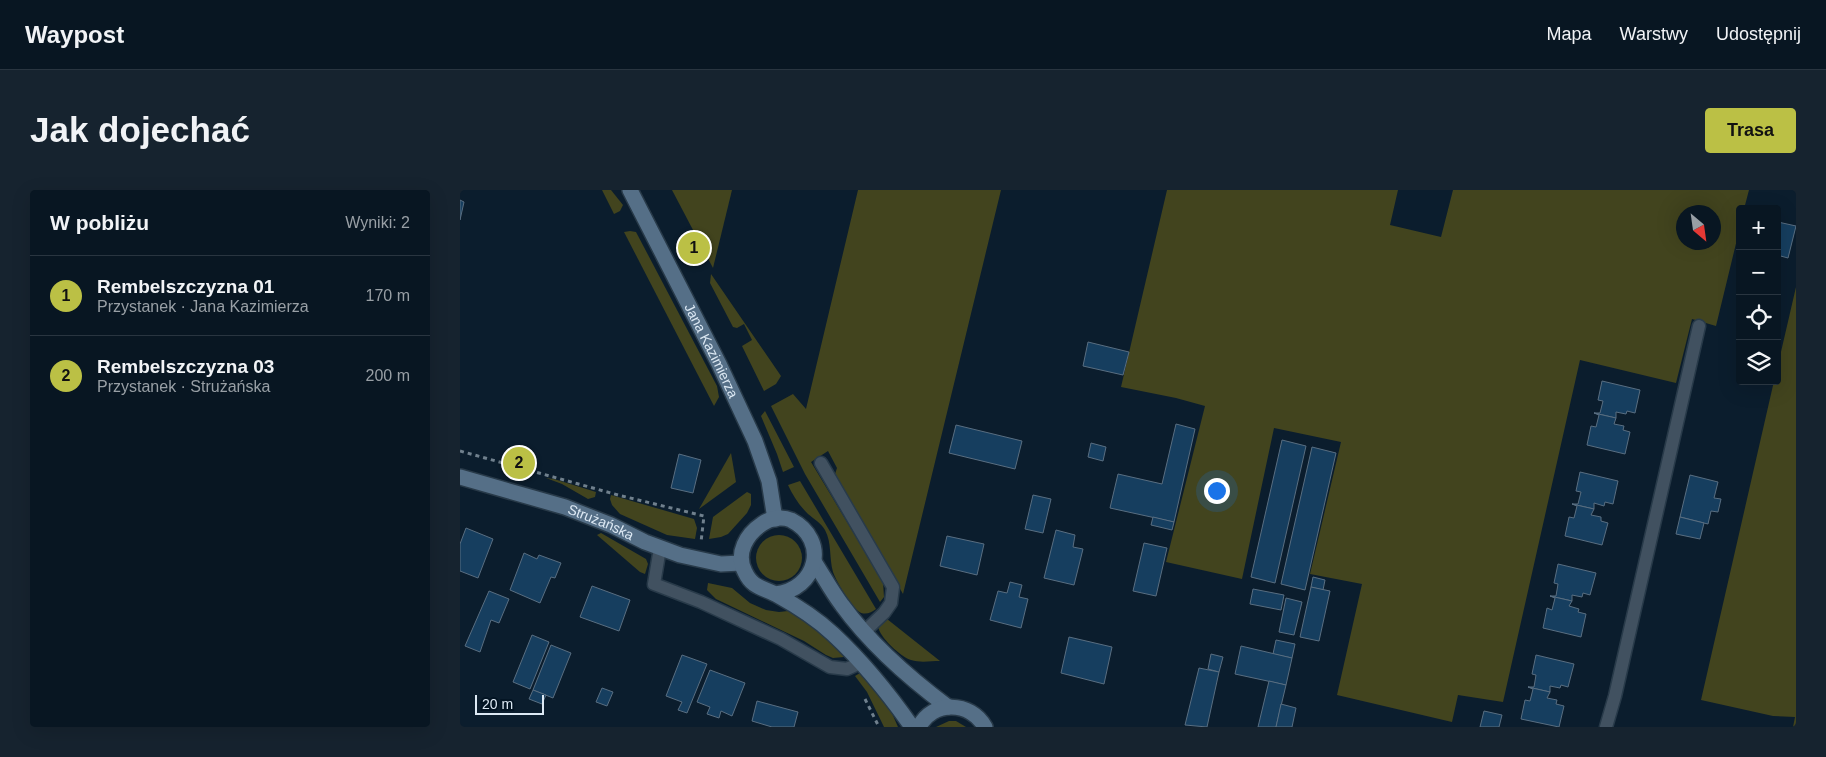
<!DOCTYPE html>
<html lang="pl">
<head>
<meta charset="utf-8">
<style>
	:root { --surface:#081622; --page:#16232f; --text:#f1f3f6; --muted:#989fa5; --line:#293540; --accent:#bbc045 }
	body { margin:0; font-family:Helvetica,sans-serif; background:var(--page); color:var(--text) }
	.controls { position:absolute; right:15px; top:15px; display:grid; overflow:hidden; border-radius:5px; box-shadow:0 5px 20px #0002 }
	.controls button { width:45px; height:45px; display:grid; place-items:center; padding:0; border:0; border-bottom:1px solid var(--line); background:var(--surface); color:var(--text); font:25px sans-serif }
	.compass { position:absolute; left:1216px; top:15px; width:45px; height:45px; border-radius:50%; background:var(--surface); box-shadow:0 5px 20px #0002; rotate:151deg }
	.scale { position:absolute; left:15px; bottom:12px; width:69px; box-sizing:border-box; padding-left:5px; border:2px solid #dde9f4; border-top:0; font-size:14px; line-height:18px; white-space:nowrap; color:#dde9f4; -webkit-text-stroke:4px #031423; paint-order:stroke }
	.you { position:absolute; left:756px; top:300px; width:18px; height:18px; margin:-12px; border:4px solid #fff; border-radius:50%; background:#1a73e8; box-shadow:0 0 0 8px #1a73e833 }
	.badge { display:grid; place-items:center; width:32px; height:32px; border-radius:50%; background:var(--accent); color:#111; font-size:16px; font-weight:700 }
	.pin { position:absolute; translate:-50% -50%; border:2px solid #fff; box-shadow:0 1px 5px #0006 }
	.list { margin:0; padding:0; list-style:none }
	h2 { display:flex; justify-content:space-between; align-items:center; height:65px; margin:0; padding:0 20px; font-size:21px }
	h2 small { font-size:16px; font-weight:400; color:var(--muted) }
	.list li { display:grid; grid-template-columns:32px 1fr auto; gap:15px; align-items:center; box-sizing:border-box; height:80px; padding:0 20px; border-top:1px solid var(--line) }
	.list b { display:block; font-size:19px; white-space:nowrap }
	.list p { margin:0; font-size:16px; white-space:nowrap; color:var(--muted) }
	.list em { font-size:16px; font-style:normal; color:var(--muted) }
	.icon { flex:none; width:28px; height:28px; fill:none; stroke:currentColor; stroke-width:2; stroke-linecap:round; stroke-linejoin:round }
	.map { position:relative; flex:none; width:1336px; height:537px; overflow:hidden; border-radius:5px }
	header { display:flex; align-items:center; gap:30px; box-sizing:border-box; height:70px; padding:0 25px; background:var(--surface); border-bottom:1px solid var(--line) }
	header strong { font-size:24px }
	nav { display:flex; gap:28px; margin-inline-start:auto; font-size:18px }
	.intro { display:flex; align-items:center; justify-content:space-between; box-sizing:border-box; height:120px; padding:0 30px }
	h1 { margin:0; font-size:35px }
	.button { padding:12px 22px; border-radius:5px; background:var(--accent); color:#111; font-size:18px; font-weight:700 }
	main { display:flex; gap:30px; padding:0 30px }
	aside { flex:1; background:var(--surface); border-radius:5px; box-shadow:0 5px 20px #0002 }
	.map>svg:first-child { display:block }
</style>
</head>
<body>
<header>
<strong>Waypost</strong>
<nav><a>Mapa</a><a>Warstwy</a><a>Udostępnij</a></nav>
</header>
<div class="intro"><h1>Jak dojechać</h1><a class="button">Trasa</a></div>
<main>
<aside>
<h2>W pobliżu<small>Wyniki: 2</small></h2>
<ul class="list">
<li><span class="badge">1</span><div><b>Rembelszczyzna 01</b><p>Przystanek · Jana Kazimierza</p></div><em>170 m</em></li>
<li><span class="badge">2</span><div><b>Rembelszczyzna 03</b><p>Przystanek · Strużańska</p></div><em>200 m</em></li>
</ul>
</aside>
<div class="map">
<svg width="1336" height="537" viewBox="0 0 1336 537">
	<rect width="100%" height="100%" fill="#0b1d2d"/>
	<g fill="#42441e" fill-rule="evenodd">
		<polygon points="142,0 151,0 163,15 160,21 154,24"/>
		<polygon points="212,0 272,0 253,78"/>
		<polygon points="398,0 541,0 443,404 375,284 377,278 368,261 351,272 423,392 424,407 420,412 345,284 311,216 333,204 346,219"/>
		<path d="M707 0H938L930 35 981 47 993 0H1289L1284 19H1280V37L1256 136 1232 129 1216 193 1120 170 1043 512 998 505 992 532 877 505 902 394 850 384 881 252 814 238 782 389 706 372 745 216 716 208 661 197ZM1224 22H1254V52H1224Z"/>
		<polygon points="170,41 176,42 257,196 259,207 254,216 164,42"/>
		<polygon points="251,84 321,186 316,194 304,201 282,156 292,150 284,134 277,138 273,137 250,93"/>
		<polygon points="1336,97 1336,537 1333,537 1335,527 1313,526 1241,510 1314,191 1317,191 1317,179"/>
		<polygon points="305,221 334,277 323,282 317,264 301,226"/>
		<polygon points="271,263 276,292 239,319"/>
		<polygon points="86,288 94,289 136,302 135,307 128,309 102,294"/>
		<path d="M340 291 416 419C411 423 404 426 398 421 391 416 376 391 373 382 369 368 372 353 365 340 361 333 354 329 348 324 339 315 333 306 328 295Z"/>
		<polygon points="287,302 291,304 291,315 287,323 268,344 261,347 249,349 253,327"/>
		<polygon points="151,305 234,329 237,338 235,349 207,345 160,324 152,315 150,309"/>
		<polygon points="141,343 186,369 188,374 185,384 180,382 137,345"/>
		<circle cx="319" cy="368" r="23"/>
		<polygon points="248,393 272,398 290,413 306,420 319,422 328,421 337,424 364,446 384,467 373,468 366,465 344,451 256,409 247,400"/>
		<path d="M427 429 480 471C471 471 460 473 451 470 441 467 419 447 418 436Z"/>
		<polygon points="400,483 431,521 438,537 424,537 407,502 395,486"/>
		<polygon points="489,531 496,531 506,537 476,537"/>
	</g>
	<g fill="#163e5f" stroke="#596e81">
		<polygon points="0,10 4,12 0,30"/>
		<polygon points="1318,32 1336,36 1328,68 1317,65"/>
		<polygon points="628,152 669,162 663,185 623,176"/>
		<polygon points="1142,191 1180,200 1175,223 1167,221 1166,224 1156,222 1156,228 1134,223 1140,223 1143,211 1138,210"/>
		<polygon points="1134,223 1156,228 1154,234 1164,236 1163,240 1170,242 1165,264 1127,255 1131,236 1136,237 1139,225"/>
		<polygon points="716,234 735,239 714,332 650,318 658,284 702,294"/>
		<polygon points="496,235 562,251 555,279 489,263"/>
		<polygon points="822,250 846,256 815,393 791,387"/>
		<polygon points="631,253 646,257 643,271 628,267"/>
		<polygon points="852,257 876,263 845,400 821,394"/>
		<polygon points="219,264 241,270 233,303 211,298"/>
		<polygon points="1120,282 1158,291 1153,314 1145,312 1144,316 1134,313 1134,319 1112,314 1118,314 1121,302 1116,301"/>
		<polygon points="1230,285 1258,292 1254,308 1261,309 1258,322 1251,321 1248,334 1220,327"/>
		<polygon points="573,305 591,309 583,343 565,339"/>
		<polygon points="1112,314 1134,319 1131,325 1141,327 1141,331 1148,333 1142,355 1105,346 1109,327 1114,328 1117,316"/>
		<polygon points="693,327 714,332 712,340 691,335"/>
		<polygon points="1220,327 1244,333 1240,349 1216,344"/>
		<polygon points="6,338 33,349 18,388 0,381 0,354"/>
		<polygon points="596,340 615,345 613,357 623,359 614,395 584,388"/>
		<polygon points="487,346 524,354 517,385 480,376"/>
		<polygon points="684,353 707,358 696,406 673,401"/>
		<polygon points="64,363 77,369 79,365 101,373 95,388 91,387 80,413 50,400"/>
		<polygon points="1098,374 1136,383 1130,405 1123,403 1122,407 1112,405 1112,411 1090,406 1096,406 1098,394 1094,393"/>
		<polygon points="853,387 865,390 863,400 851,397"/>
		<polygon points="550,392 562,395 559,407 568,409 561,438 530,430 538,401 547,403"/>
		<polygon points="132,396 170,410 159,441 120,427"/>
		<polygon points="851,397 870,401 859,451 840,447"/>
		<polygon points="793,399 824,405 821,420 790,414"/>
		<polygon points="29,401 49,409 39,433 31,430 20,462 5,456"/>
		<polygon points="1090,406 1112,411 1109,416 1119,419 1118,422 1126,424 1121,447 1083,438 1087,418 1092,420 1095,408"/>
		<polygon points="826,408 842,412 834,445 819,442"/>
		<polygon points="72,445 89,452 70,499 53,492"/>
		<polygon points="609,447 652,457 644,494 601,483"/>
		<polygon points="816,450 835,454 832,468 813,464"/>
		<polygon points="91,455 111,463 93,508 73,500"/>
		<polygon points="781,456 832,468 826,495 775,484"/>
		<polygon points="751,464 763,467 759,482 748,479"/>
		<polygon points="222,465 247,474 227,523 218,520 222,512 206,506"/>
		<polygon points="1076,465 1114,474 1108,497 1101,495 1100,498 1090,496 1090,502 1068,497 1074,497 1076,485 1072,484"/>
		<polygon points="739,478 759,482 747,537 725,535"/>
		<polygon points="250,480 285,493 272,526 261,521 259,528 247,524 250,517 237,512"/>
		<polygon points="809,491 826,495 816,537 798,537"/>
		<polygon points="1068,497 1090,502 1087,508 1097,510 1096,514 1104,516 1099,537 1061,529 1065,510 1070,511 1073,499"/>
		<polygon points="142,498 153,502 147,516 136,512"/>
		<polygon points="73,500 86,505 82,514 69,509"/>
		<polygon points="297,511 338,522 334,537 312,537 292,531"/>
		<polygon points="821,514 836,518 832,537 816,537"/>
		<polygon points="1024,521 1042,525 1039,537 1020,537"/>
	</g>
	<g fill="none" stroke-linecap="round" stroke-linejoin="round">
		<defs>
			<g id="service">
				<polyline points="361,273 433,397 431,413 424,423 404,442"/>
				<polyline points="200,358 194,394 241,412 321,449 370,477 387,479 400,473"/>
				<polyline points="1146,537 1155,506 1239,136"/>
			</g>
			<g id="secondary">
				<path id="s1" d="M170 0 259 174 295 251 309 291 315 329"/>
				<path id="s2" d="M0 287 105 317 151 335 185 352 220 365 261 374 281 373"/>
				<path d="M355 373C364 387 372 402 382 415 411 455 449 488 488 517"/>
				<path d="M315 404C357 400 370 350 331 330 322 326 310 328 302 334 287 344 275 363 285 382 293 399 303 397 317 405 337 416 357 429 373 444 403 472 429 504 452 537"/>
				<path d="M459 537C472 510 511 511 525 537"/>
			</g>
		</defs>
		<use href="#service" stroke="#283a49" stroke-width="15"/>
		<use href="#secondary" stroke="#283a49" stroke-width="18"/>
		<g stroke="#70808d" stroke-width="3" stroke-dasharray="4 4" stroke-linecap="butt">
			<polyline points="0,261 158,305 244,326 241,352"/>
			<polyline points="405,509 419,537"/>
		</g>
		<use href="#service" stroke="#415160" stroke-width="12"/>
		<use href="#secondary" stroke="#556f87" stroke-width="15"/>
	</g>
	<g text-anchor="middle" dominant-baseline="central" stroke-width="5" stroke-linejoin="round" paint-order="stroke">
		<g font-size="14" fill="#dde9f4" stroke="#031423">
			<text stroke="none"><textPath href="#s1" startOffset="180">Jana Kazimierza</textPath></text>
			<text stroke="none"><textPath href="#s2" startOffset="148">Strużańska</textPath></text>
		</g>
	</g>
</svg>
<div class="controls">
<button>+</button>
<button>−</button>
<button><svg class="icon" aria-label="locate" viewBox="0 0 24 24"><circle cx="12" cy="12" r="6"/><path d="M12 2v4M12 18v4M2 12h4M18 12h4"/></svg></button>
<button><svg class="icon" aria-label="layers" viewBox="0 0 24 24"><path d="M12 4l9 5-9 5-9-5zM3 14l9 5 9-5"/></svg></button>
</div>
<svg class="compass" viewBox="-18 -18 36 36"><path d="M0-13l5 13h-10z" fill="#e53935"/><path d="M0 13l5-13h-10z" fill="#989fa5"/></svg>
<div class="scale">20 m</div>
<div class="you"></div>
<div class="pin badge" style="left:234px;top:58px">1</div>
<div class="pin badge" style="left:59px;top:273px">2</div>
</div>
</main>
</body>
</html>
